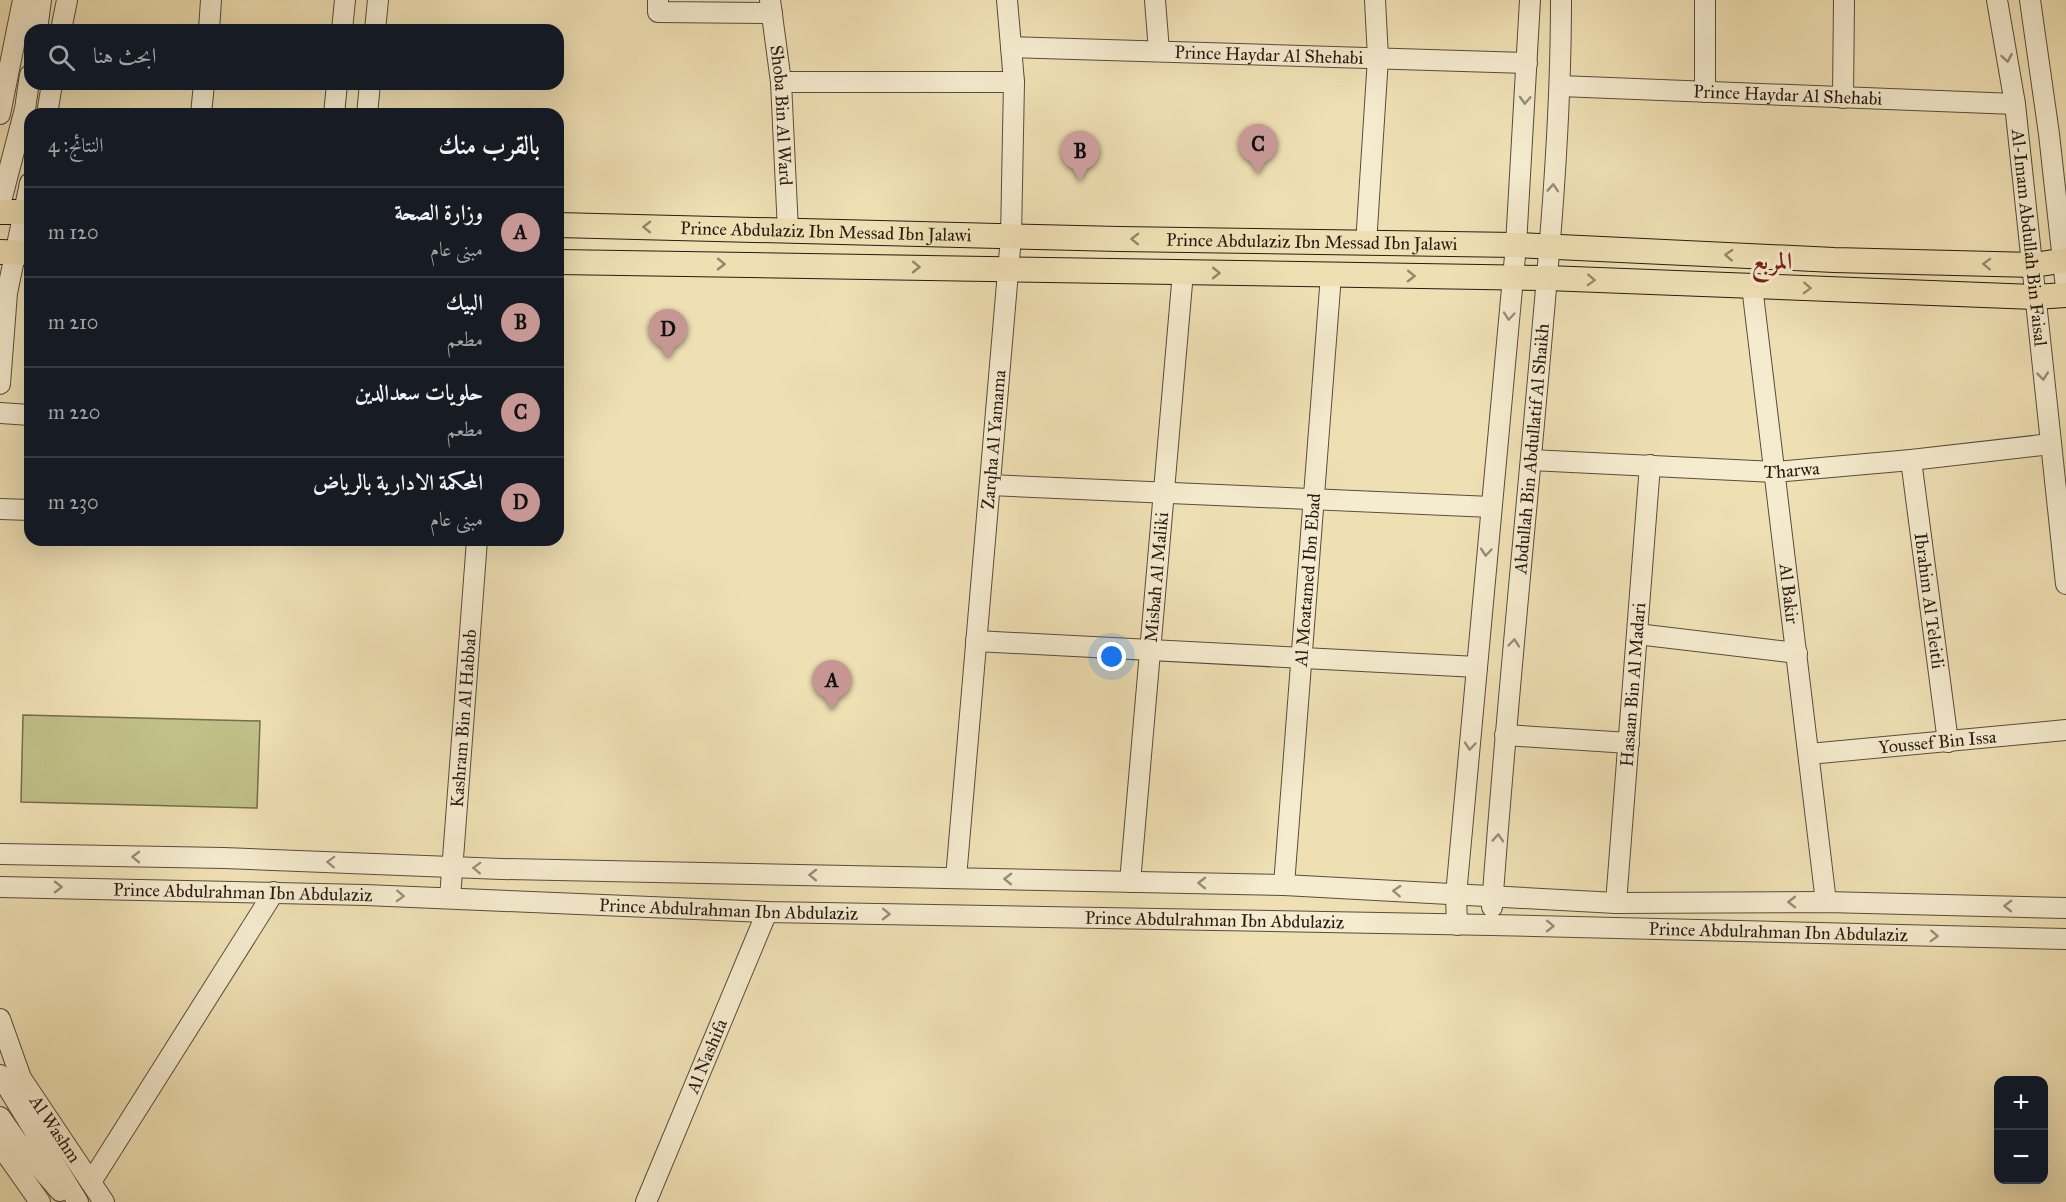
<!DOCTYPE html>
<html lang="ar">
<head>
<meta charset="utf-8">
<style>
	:root { --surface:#171b24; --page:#242831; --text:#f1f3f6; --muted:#9ea1a6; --line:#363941; --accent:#c59692 }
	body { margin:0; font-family:"IM FELL Great Primer",Amiri,serif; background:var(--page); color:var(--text); direction:rtl }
	.controls { position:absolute; right:18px; bottom:18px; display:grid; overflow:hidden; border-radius:12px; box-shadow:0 6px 24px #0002 }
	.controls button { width:54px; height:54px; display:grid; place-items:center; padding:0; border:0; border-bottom:2px solid var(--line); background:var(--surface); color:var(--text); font:30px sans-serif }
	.you { position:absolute; left:1112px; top:657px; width:21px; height:21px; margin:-15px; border:4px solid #fff; border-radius:50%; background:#1a73e8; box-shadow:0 0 0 9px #1a73e833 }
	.badge { display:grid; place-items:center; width:39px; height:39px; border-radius:50%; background:var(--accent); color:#111; font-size:20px; font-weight:700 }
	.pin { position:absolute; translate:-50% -50px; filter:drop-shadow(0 2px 3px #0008) }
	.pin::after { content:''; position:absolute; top:32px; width:21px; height:18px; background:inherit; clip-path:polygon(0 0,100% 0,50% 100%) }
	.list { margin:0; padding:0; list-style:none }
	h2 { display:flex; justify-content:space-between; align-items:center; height:78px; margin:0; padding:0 24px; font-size:26px }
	h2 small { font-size:20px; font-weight:400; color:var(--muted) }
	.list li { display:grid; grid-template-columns:39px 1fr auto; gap:18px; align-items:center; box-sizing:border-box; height:90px; padding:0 24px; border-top:2px solid var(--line) }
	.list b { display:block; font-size:22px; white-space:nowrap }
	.list p { margin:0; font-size:20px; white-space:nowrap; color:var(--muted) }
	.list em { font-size:20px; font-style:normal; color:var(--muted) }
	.icon { flex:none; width:33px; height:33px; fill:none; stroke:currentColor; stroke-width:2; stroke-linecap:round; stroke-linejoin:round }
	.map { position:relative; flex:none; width:2066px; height:1202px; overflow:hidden; direction:ltr }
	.search { position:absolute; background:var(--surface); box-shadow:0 6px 24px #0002; left:24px; top:24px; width:540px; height:66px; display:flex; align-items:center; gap:15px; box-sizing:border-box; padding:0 21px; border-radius:18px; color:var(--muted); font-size:22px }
	.panel { position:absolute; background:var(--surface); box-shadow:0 6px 24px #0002; left:24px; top:108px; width:540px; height:438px; border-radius:18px; direction:rtl }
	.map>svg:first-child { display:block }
</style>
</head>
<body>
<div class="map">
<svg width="2066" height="1202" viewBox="0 0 2066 1202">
	<rect width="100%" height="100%" fill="#efe0b4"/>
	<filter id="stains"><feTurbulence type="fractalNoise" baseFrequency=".00333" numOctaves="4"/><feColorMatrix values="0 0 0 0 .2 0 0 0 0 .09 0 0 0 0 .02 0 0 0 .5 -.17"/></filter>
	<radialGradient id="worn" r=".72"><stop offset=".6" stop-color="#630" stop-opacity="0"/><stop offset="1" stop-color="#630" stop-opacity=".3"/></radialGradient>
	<polygon fill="#c0c088" stroke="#736e4e" stroke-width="1.5" points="23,715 260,721 257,808 21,802"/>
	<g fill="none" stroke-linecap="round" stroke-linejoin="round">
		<defs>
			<g id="minor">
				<polyline points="658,0 658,12 772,13"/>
				<path id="s1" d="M770 0 781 82 788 231"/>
				<polyline points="1155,0 1159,51"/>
				<path id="s2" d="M1997 0 2015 104 2066 584"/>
				<polyline points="2030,0 2049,134 2066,288"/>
				<polyline points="37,30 41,0"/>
				<polyline points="61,30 67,0"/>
				<polyline points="209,30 211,0"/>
				<polyline points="342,30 345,0"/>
				<polyline points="375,30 378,0"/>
				<path id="s3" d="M1011 47 1527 63"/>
				<polyline points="781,82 1014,82"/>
				<path id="s4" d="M1560 86 2015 104"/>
				<polyline points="1705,92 1705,0"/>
				<polyline points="1843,98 1844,0"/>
				<polyline points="0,114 23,0"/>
				<polyline points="47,114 52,84"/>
				<polyline points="201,114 204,84"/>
				<polyline points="334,114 337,84"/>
				<polyline points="367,114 370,84"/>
				<polyline points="0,205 25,109 30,75"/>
				<polyline points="1366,244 1378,58 1375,0"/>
				<path id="s5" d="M1752 286 1826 902"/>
				<polyline points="0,384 7,293 30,183"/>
				<polyline points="0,413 30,415"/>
				<path id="s6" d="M1531 460 1775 472 1911 460 2051 444"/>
				<path id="s7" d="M1911 460 1948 742"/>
				<polyline points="990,485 1491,507"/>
				<polyline points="0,509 30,510"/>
				<polyline points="1637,634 1797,653"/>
				<polyline points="976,641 1477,667"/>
				<polyline points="1505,735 1629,743"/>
				<path id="s8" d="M1809 754 2066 730"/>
				<polyline points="0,854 224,858 502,869 1284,885 1616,903 1826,902 2066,908"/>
				<path id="s9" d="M956 878 1011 237 1014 82 1007 0"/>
				<path id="s10" d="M1130 882 1183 272"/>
				<path id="s11" d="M1284 885 1331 275"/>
				<path id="s12" d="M0 887 365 895 767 912 1491 925 2066 939"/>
				<path id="s13" d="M450 898 477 540"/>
				<path id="s14" d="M1616 903 1650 465"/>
				<path id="s15" d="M1492 907C1504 738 1521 570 1536 401 1548 268 1561 134 1561 0"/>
				<polyline points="1457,925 1456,895 1516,245 1530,0"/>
				<path id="s16" d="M0 1019 21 1078 104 1202"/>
				<polyline points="0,1075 78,1202"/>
				<polyline points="0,1117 16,1140 60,1191"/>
				<polyline points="0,1145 40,1202"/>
				<polyline points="91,1182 274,892"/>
				<path id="s17" d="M646 1202 767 912"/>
			</g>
			<g id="major">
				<polyline points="0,212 30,212"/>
				<path id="s18" d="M558 225 1119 239 1516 245 1834 260 2034 265 2066 260"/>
				<polyline points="0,252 30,253"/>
				<polyline points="558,262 1547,278 2035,297 2066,295"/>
			</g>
		</defs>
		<use href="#minor" stroke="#584c3c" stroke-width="22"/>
		<use href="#major" stroke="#261b14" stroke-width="26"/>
		<use href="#minor" stroke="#f5ebce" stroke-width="20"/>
		<use href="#major" stroke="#efe0b4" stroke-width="24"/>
	</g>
	<defs><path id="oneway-chevron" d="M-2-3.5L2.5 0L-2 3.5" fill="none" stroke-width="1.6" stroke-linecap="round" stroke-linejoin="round" transform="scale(1.5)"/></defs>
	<g stroke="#988d7a">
		<use href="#oneway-chevron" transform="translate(2007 58) rotate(80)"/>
		<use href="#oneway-chevron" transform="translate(1525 100) rotate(93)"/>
		<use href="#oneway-chevron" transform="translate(1553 188) rotate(-86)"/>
		<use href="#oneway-chevron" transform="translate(1509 316) rotate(95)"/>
		<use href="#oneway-chevron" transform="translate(2043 376) rotate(84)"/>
		<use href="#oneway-chevron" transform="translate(1486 552) rotate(95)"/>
		<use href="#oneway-chevron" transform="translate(1514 643) rotate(-85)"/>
		<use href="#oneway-chevron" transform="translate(1470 746) rotate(95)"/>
		<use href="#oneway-chevron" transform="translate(1498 838) rotate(-86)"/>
		<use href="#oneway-chevron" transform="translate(136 857) rotate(-179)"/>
		<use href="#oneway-chevron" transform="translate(331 862) rotate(-178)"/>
		<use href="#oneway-chevron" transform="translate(477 868) rotate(-178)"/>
		<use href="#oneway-chevron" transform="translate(813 875) rotate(-179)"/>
		<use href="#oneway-chevron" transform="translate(1008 879) rotate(-179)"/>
		<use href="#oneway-chevron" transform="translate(1202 883) rotate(-179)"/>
		<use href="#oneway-chevron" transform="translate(58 887)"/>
		<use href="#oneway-chevron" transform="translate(1397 891) rotate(-177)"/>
		<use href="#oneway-chevron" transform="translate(400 896) rotate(2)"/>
		<use href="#oneway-chevron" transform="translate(1792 902) rotate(180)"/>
		<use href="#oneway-chevron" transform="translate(2008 906) rotate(-179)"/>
		<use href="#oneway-chevron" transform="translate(886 914) rotate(1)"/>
		<use href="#oneway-chevron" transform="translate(1550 926) rotate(1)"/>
		<use href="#oneway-chevron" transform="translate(1934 936) rotate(2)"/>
	</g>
	<g stroke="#95876c">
		<use href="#oneway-chevron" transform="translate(647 227) rotate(-179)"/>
		<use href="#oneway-chevron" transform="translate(1135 239) rotate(-179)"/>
		<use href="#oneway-chevron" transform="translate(1729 255) rotate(-177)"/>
		<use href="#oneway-chevron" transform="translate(721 264) rotate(1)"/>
		<use href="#oneway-chevron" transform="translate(1987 264) rotate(-178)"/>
		<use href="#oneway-chevron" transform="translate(916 267) rotate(1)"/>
		<use href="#oneway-chevron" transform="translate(1216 273) rotate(1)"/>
		<use href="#oneway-chevron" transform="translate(1411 276) rotate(1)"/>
		<use href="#oneway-chevron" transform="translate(1591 280) rotate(2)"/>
		<use href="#oneway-chevron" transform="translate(1807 288) rotate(2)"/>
	</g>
	<g text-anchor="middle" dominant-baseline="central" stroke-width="6" stroke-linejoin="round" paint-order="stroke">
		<g font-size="18" fill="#261b14" stroke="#f5ebce">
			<text stroke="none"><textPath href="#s3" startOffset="258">Prince Haydar Al Shehabi</textPath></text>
			<text stroke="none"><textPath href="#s4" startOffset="228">Prince Haydar Al Shehabi</textPath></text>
			<text stroke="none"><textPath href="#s1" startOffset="116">Shoba Bin Al Ward</textPath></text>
			<text stroke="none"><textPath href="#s18" startOffset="268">Prince Abdulaziz Ibn Messad Ibn Jalawi</textPath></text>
			<text stroke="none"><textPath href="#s2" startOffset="240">Al-Imam Abdullah Bin Faisal</textPath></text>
			<text stroke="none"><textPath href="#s18" startOffset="754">Prince Abdulaziz Ibn Messad Ibn Jalawi</textPath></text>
			<text stroke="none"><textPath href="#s9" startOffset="440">Zarqha Al Yamama</textPath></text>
			<text stroke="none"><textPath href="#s15" startOffset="460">Abdullah Bin Abdullatif Al Shaikh</textPath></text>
			<text stroke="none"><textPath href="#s6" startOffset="261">Tharwa</textPath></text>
			<text stroke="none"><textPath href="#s10" startOffset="306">Misbah Al Maliki</textPath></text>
			<text stroke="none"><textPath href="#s11" startOffset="306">Al Moatamed Ibn Ebad</textPath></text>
			<text stroke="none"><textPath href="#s5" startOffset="310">Al Bakir</textPath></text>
			<text stroke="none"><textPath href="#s7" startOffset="142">Ibrahim Al Teleitli</textPath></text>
			<text stroke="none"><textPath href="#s14" startOffset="219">Hasaan Bin Al Madari</textPath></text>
			<text stroke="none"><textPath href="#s13" startOffset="180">Kashram Bin Al Habbab</textPath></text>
			<text stroke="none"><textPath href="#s8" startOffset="129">Youssef Bin Issa</textPath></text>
			<text stroke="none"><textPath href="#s12" startOffset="243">Prince Abdulrahman Ibn Abdulaziz</textPath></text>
			<text stroke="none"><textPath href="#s12" startOffset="729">Prince Abdulrahman Ibn Abdulaziz</textPath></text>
			<text stroke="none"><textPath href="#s12" startOffset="1215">Prince Abdulrahman Ibn Abdulaziz</textPath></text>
			<text stroke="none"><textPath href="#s12" startOffset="1779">Prince Abdulrahman Ibn Abdulaziz</textPath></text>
			<text stroke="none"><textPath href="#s17" startOffset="158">Al Nashifa</textPath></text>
			<text stroke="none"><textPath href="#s16" startOffset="124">Al Washm</textPath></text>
		</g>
		<g font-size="24" font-weight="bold" fill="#7a1f14" stroke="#f5ebce">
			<text x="1772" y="261">المربع</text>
		</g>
	</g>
	<rect width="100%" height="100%" filter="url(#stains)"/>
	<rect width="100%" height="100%" fill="url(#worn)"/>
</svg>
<div class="controls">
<button>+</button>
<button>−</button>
</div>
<div class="you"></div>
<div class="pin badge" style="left:832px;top:710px">A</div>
<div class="pin badge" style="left:1080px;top:181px">B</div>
<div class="pin badge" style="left:1258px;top:174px">C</div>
<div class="pin badge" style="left:668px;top:359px">D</div>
<div class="search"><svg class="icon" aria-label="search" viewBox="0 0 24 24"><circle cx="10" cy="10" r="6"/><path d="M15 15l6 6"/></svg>ابحث هنا</div>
<section class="panel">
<h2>بالقرب منك<small>النتائج: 4</small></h2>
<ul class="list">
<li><span class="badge">A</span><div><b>وزارة الصحة</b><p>مبنى عام</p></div><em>120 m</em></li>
<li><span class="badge">B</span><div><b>البيك</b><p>مطعم</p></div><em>210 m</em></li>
<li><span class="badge">C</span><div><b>حلويات سعدالدين</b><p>مطعم</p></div><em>220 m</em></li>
<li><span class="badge">D</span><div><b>المحكمة الادارية بالرياض</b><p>مبنى عام</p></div><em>230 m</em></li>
</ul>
</section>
</div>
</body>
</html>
